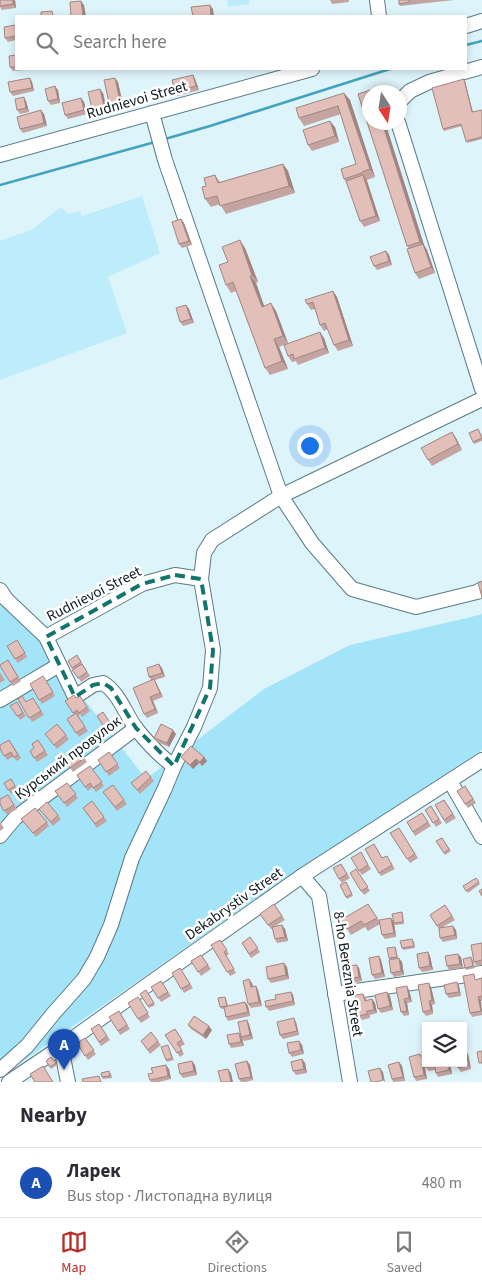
<!DOCTYPE html>
<html lang="en">
<head>
<meta charset="utf-8">
<style>
	:root { --surface:#fff; --page:#f7f7f7; --text:#2b2b33; --muted:#7c7c81; --line:#e1e1e2; --accent:#ba2c23 }
	body { margin:0; font-family:"Source Sans 3",sans-serif; background:var(--page); color:var(--text) }
	.controls { position:absolute; right:15px; bottom:15px; display:grid; overflow:hidden; border-radius:0px; box-shadow:0 2px 8px #0003 }
	.controls button { width:45px; height:45px; display:grid; place-items:center; padding:0; border:0; border-bottom:1px solid var(--line); background:var(--surface); color:var(--text); font:25px sans-serif }
	.compass { position:absolute; left:362px; top:85px; width:45px; height:45px; border-radius:50%; background:var(--surface); box-shadow:0 2px 8px #0003; rotate:168deg }
	.you { position:absolute; left:309px; top:445px; width:18px; height:18px; margin:-12px; border:4px solid #fff; border-radius:50%; background:#1a73e8; box-shadow:0 0 0 8px #1a73e833 }
	.badge { display:grid; place-items:center; width:32px; height:32px; border-radius:50%; background:var(--accent); color:#fff; font-size:16px; font-weight:700 }
	.pin { position:absolute; translate:-50% -41px; filter:drop-shadow(0 1px 2px #0008) }
	.pin::after { content:''; position:absolute; top:26px; width:18px; height:15px; background:inherit; clip-path:polygon(0 0,100% 0,50% 100%) }
	.list { margin:0; padding:0; list-style:none }
	h2 { display:flex; justify-content:space-between; align-items:center; height:65px; margin:0; padding:0 20px; font-size:21px }
	h2 small { font-size:16px; font-weight:400; color:var(--muted) }
	.list li { display:grid; grid-template-columns:32px 1fr auto; gap:15px; align-items:center; box-sizing:border-box; height:70px; padding:0 20px; border-top:1px solid var(--line) }
	.list b { display:block; font-size:19px; white-space:nowrap }
	.list p { margin:0; font-size:16px; white-space:nowrap; color:var(--muted) }
	.list em { font-size:16px; font-style:normal; color:var(--muted) }
	.icon { flex:none; width:28px; height:28px; fill:none; stroke:currentColor; stroke-width:2; stroke-linecap:round; stroke-linejoin:round }
	.map { position:relative; flex:none; width:482px; height:1082px; overflow:hidden }
	.search { position:absolute; background:var(--surface); box-shadow:0 2px 8px #0003; left:15px; right:15px; top:15px; height:55px; display:flex; align-items:center; gap:12px; box-sizing:border-box; padding:0 18px; border-radius:0px; color:var(--muted); font-size:19px }
	.sheet { height:135px; background:var(--surface) }
	nav { display:flex; justify-content:space-around; align-items:center; box-sizing:border-box; height:70px; border-top:1px solid var(--line); background:var(--surface); font-size:14px; color:var(--muted) }
	nav a { display:grid; justify-items:center; gap:2px }
	nav .on { color:var(--accent) }
	.map>svg:first-child { display:block }
</style>
</head>
<body>
<div class="map">
<svg width="482" height="1082" viewBox="0 0 482 1082">
	<rect width="100%" height="100%" fill="#def4fb"/>
	<g fill="#bdecfb">
		<polygon points="227,0 249,0 250,4 228,7"/>
		<polygon points="142,196 160,253 108,277 127,333 0,380 0,241 33,229 61,207 68,214 80,211 82,216"/>
	</g>
	<polygon fill="#a4e4f9" points="0,591 146,779 264,689 350,645 471,617 482,614 482,750 305,865 0,1077"/>
	<g fill="none" stroke-linecap="round" stroke-linejoin="round">
		<g stroke="#43a3be" stroke-width="2.5">
			<polyline points="466,45 482,41"/>
			<polyline points="165,139 210,126 390,69"/>
			<polyline points="0,185 155,142"/>
		</g>
		<defs>
			<g id="minor">
				<polyline points="377,0 379,16"/>
				<polyline points="466,26 482,21"/>
				<polyline points="400,101 410,91 429,82 482,67"/>
				<polyline points="152,113 165,160 281,496 312,543 352,589 416,607 477,592 482,589"/>
				<polyline points="398,122 482,389"/>
				<polyline points="0,155 312,69"/>
				<polyline points="201,579 204,553 212,540 281,496 482,399"/>
				<path d="M0 590 6 599 46 637 75 697 93 685 103 683C119 693 125 713 135 727 146 741 159 756 174 766"/>
				<polyline points="0,700 59,665"/>
				<polyline points="450,781 482,837"/>
				<polyline points="0,836 15,818 136,728"/>
				<polyline points="302,876 319,896 350,1082"/>
				<polyline points="335,994 482,973"/>
				<polyline points="61,1047 68,1082"/>
				<polyline points="0,1070 27,1046 53,1014 84,979 97,957 111,925 132,858 165,788 174,766 194,727 210,688 213,650 201,579 175,575 142,584 46,637"/>
				<polyline points="9,1082 61,1047 146,986 302,876 482,760"/>
			</g>
		</defs>
		<use href="#minor" stroke="#597b86" stroke-width="16"/>
		<use href="#minor" stroke="#fff" stroke-width="14"/>
	</g>
	<g fill="#c3a4a0">
		<polygon points="0,0 15,0 16,8 2,10 0,7"/>
		<polygon points="330,0 349,0 349,2 332,4"/>
		<polygon points="399,0 454,0 400,6 399,4"/>
		<polygon points="16,25 16,40 8,42 5,38"/>
		<polygon points="16,55 16,69 24,69 24,70 13,71 10,67"/>
		<polygon points="81,69 91,69 82,70"/>
		<polygon points="193,75 195,79 199,90 178,96 175,92"/>
		<polygon points="30,78 32,82 34,91 13,96 10,92"/>
		<polygon points="465,81 473,112 482,110 482,139 467,143 466,141 462,126 444,131 443,129"/>
		<polygon points="118,82 123,105 112,107 109,103"/>
		<polygon points="58,90 60,103 51,105 48,101"/>
		<polygon points="371,90 373,92 370,92 370,122 385,122 424,245 427,250 435,273 419,279 415,273 407,249 409,249 407,246 358,94"/>
		<polygon points="103,93 107,110 95,113 92,109"/>
		<polygon points="344,93 350,100 375,177 367,180 367,181 380,221 364,227 360,221 347,183 344,179 356,164 341,114 304,126 299,118"/>
		<polygon points="81,98 84,102 87,114 68,119 65,115"/>
		<polygon points="26,101 29,112 20,114 17,110"/>
		<polygon points="44,114 47,126 23,133 20,129"/>
		<polygon points="335,127 339,142 312,151 308,145"/>
		<polygon points="283,164 288,171 295,193 226,214 220,204 211,207 205,199 206,186 215,175 220,182"/>
		<polygon points="181,219 184,223 192,245 182,248 179,244"/>
		<polygon points="245,248 258,282 256,283 264,306 276,311 288,343 279,347 288,369 270,375 265,368 236,291 231,293 226,285 228,262"/>
		<polygon points="386,251 389,255 392,265 377,270 374,266"/>
		<polygon points="333,291 337,297 353,346 338,351 334,345 328,329 324,331 320,325 315,309 311,310 307,304"/>
		<polygon points="186,305 189,309 194,323 183,326 180,322"/>
		<polygon points="324,338 329,353 298,365 296,361 292,362 288,356"/>
		<polygon points="478,429 482,436 482,441 474,444 473,442"/>
		<polygon points="456,438 462,450 432,466 428,460"/>
		<polygon points="17,640 27,657 18,663 15,659"/>
		<polygon points="77,655 90,676 81,682 68,661"/>
		<polygon points="11,664 21,681 13,686 10,682"/>
		<polygon points="162,668 165,677 155,680 163,697 153,701 158,713 147,718 144,714 151,680 149,677"/>
		<polygon points="0,672 5,680 0,683"/>
		<polygon points="46,680 55,696 42,704 39,700"/>
		<polygon points="80,696 90,711 82,717 80,714 78,716 88,731 79,737 67,719 74,714 65,701 76,698"/>
		<polygon points="33,698 44,715 32,722 18,699 26,702"/>
		<polygon points="17,702 26,716 20,720 10,706"/>
		<polygon points="103,712 114,728 108,732 97,716"/>
		<polygon points="57,724 69,739 57,749 45,734"/>
		<polygon points="176,734 169,747 157,742 154,738"/>
		<polygon points="38,740 48,755 37,762 30,751 34,748"/>
		<polygon points="12,744 21,758 17,761 13,757 7,760 0,749"/>
		<polygon points="80,752 87,762 73,772 66,762"/>
		<polygon points="109,752 120,768 109,776 98,760"/>
		<polygon points="181,757 204,757 207,761 202,766 199,763 193,769 184,761"/>
		<polygon points="90,766 104,786 96,792 92,787 88,791 77,775"/>
		<polygon points="151,777 154,781 140,794 131,783"/>
		<polygon points="11,779 18,790 11,794 4,783"/>
		<polygon points="67,783 78,798 67,807 55,791"/>
		<polygon points="113,785 127,804 117,811 103,792"/>
		<polygon points="468,790 476,803 468,808 465,804"/>
		<polygon points="8,795 17,809 7,815 0,804"/>
		<polygon points="444,800 456,818 446,824 435,805"/>
		<polygon points="92,801 107,821 97,828 83,808"/>
		<polygon points="431,806 442,823 436,827 425,810"/>
		<polygon points="39,809 58,815 61,819 53,826"/>
		<polygon points="422,813 431,826 415,836 407,822"/>
		<polygon points="21,819 47,822 49,826 36,837"/>
		<polygon points="0,822 4,828 0,831"/>
		<polygon points="399,828 418,858 410,863 390,833"/>
		<polygon points="442,838 451,851 445,855 436,841"/>
		<polygon points="377,848 382,858 387,856 395,869 381,876 379,873"/>
		<polygon points="363,856 371,869 362,875 359,871"/>
		<polygon points="341,864 350,878 342,883 339,879"/>
		<polygon points="356,869 370,891 364,895 361,891"/>
		<polygon points="476,878 480,884 468,893 463,886"/>
		<polygon points="346,882 353,896 347,899 340,885"/>
		<polygon points="274,904 285,920 275,926 285,929 288,941 277,943 275,939 273,928 271,929 260,914"/>
		<polygon points="368,904 380,922 393,921 402,912 403,914 404,924 395,925 394,924 396,937 385,939 382,935 380,924 368,931 365,927 351,935 347,929"/>
		<polygon points="445,905 455,920 443,927 456,930 457,939 443,942 440,938 439,929 430,915"/>
		<polygon points="250,937 260,952 251,958 242,943"/>
		<polygon points="220,940 229,954 226,956 236,973 230,976 211,945"/>
		<polygon points="414,941 415,948 403,950 402,948"/>
		<polygon points="482,943 482,965 477,966 474,962"/>
		<polygon points="395,947 396,949 398,958 402,962 404,975 394,977 391,973 389,958"/>
		<polygon points="201,955 211,969 201,976 191,961"/>
		<polygon points="379,956 381,960 385,977 375,979 372,975"/>
		<polygon points="430,956 433,970 422,972 419,968"/>
		<polygon points="461,957 463,968 449,970 447,966"/>
		<polygon points="473,959 475,968 466,970 465,968"/>
		<polygon points="284,963 287,967 289,979 271,983 268,979"/>
		<polygon points="180,968 193,988 184,993 172,973"/>
		<polygon points="359,968 362,981 353,983 350,979"/>
		<polygon points="477,978 477,979 482,978 482,1001 481,1001 482,1015 472,1017 470,1013"/>
		<polygon points="161,981 171,996 161,1002 151,987"/>
		<polygon points="457,982 459,986 461,996 449,998 446,994"/>
		<polygon points="252,983 253,987 256,986 258,990 262,1006 251,1008 248,1004"/>
		<polygon points="431,987 435,1004 432,1005 433,1014 426,1016 423,1012"/>
		<polygon points="396,988 409,990 412,1002 407,1003 409,1015 404,1016 401,1012"/>
		<polygon points="146,990 155,1005 149,1008 140,994"/>
		<polygon points="291,992 293,995 295,1005 269,1011 266,1007 276,999"/>
		<polygon points="387,992 390,996 393,1010 381,1013 378,1009"/>
		<polygon points="363,994 366,998 367,1000 372,999 375,1003 377,1013 370,1015 370,1018 362,1020 359,1016"/>
		<polygon points="138,997 150,1017 141,1023 138,1019"/>
		<polygon points="225,997 226,999 228,1006 245,1002 248,1006 250,1016 228,1021 226,1017 224,1009 222,1009 220,1007"/>
		<polygon points="119,1011 130,1029 120,1035 118,1031"/>
		<polygon points="296,1022 299,1035 283,1039 280,1035"/>
		<polygon points="99,1024 110,1040 101,1046 91,1029"/>
		<polygon points="249,1024 253,1039 244,1041 242,1039 244,1046 231,1048 229,1044 241,1035"/>
		<polygon points="188,1025 212,1030 206,1039 191,1029"/>
		<polygon points="175,1029 185,1044 180,1047 184,1054 180,1057 165,1035"/>
		<polygon points="151,1032 161,1045 150,1054 141,1041"/>
		<polygon points="85,1038 96,1054 88,1060 77,1043"/>
		<polygon points="299,1041 302,1045 304,1054 292,1057 289,1053"/>
		<polygon points="168,1045 174,1060 167,1062 166,1060"/>
		<polygon points="420,1054 426,1063 450,1063 452,1074 438,1077 436,1073 435,1070 429,1071 426,1068 425,1068 427,1079 416,1081 414,1077"/>
		<polygon points="468,1054 471,1069 461,1072 458,1068"/>
		<polygon points="51,1057 57,1065 51,1069 46,1061"/>
		<polygon points="302,1059 305,1063 307,1073 296,1075 293,1071"/>
		<polygon points="247,1061 250,1065 253,1080 246,1082 241,1082 239,1079"/>
		<polygon points="399,1062 402,1066 405,1081 393,1082 392,1079"/>
		<polygon points="195,1065 197,1075 183,1078 180,1074"/>
		<polygon points="169,1069 171,1079 159,1082 151,1082 150,1080 153,1073"/>
		<polygon points="111,1073 112,1078 103,1079 102,1077"/>
	</g>
	<g fill="#9f8682">
		<polygon points="13,0 15,0 16,8 13,4"/>
		<polygon points="81,1 84,5 86,16 83,16"/>
		<polygon points="210,5 213,9 214,16 211,16"/>
		<polygon points="193,75 195,79 199,90 196,86"/>
		<polygon points="30,78 32,82 34,91 32,88"/>
		<polygon points="115,78 118,82 123,105 120,101"/>
		<polygon points="464,79 465,81 473,114 472,112"/>
		<polygon points="55,86 58,90 60,103 58,99"/>
		<polygon points="100,89 103,93 107,110 104,106"/>
		<polygon points="344,93 350,100 375,177 370,169"/>
		<polygon points="24,97 26,101 29,112 26,108"/>
		<polygon points="81,98 84,102 87,114 84,110"/>
		<polygon points="41,110 44,114 47,126 44,123"/>
		<polygon points="330,121 335,127 339,142 335,136"/>
		<polygon points="382,122 385,122 424,245 427,250 435,273 431,267 425,249 420,242"/>
		<polygon points="283,164 288,171 295,193 289,186"/>
		<polygon points="363,175 367,181 380,221 376,216"/>
		<polygon points="181,219 184,223 192,245 189,241"/>
		<polygon points="240,240 245,248 258,282 252,275"/>
		<polygon points="386,251 389,255 392,265 389,261"/>
		<polygon points="250,276 256,283 267,314 262,307"/>
		<polygon points="333,291 337,297 353,346 349,340"/>
		<polygon points="271,303 276,311 288,343 283,336"/>
		<polygon points="186,305 189,309 194,323 191,319"/>
		<polygon points="320,332 324,338 329,353 325,348"/>
		<polygon points="274,339 279,347 288,369 282,361"/>
		<polygon points="452,432 456,438 462,450 458,444"/>
		<polygon points="159,664 162,668 165,677 162,673"/>
		<polygon points="154,679 163,697 160,693"/>
		<polygon points="150,697 153,701 158,713 155,709"/>
		<polygon points="173,730 176,734 169,747 167,743"/>
		<polygon points="204,757 207,761 202,766 200,762"/>
		<polygon points="196,759 199,763 193,769 190,765"/>
		<polygon points="391,918 394,922 396,937 394,933"/>
		<polygon points="282,925 285,929 288,941 285,937"/>
		<polygon points="453,926 456,930 457,939 455,935"/>
		<polygon points="428,952 430,956 433,970 430,966"/>
		<polygon points="458,954 461,957 463,968 460,964"/>
		<polygon points="379,956 381,960 385,977 382,973"/>
		<polygon points="399,958 402,962 404,975 401,971"/>
		<polygon points="284,963 287,967 289,979 286,975"/>
		<polygon points="357,965 359,968 362,981 359,977"/>
		<polygon points="249,979 252,983 254,991 251,987"/>
		<polygon points="457,982 459,986 461,996 459,992"/>
		<polygon points="429,983 431,987 435,1004 432,1000"/>
		<polygon points="256,986 258,990 262,1006 259,1002"/>
		<polygon points="407,986 409,990 412,1002 409,998"/>
		<polygon points="291,992 293,995 295,1005 293,1001"/>
		<polygon points="387,992 390,996 393,1010 390,1006"/>
		<polygon points="478,997 481,1001 482,1013 481,1011"/>
		<polygon points="372,999 375,1003 377,1013 374,1010"/>
		<polygon points="404,999 407,1003 409,1015 407,1011"/>
		<polygon points="429,1001 432,1005 433,1014 431,1010"/>
		<polygon points="245,1002 248,1006 250,1016 248,1012"/>
		<polygon points="294,1018 296,1022 299,1035 297,1031"/>
		<polygon points="247,1020 249,1024 253,1039 250,1035"/>
		<polygon points="209,1026 212,1030 206,1039 203,1035"/>
		<polygon points="239,1033 242,1036 241,1037 242,1039 244,1046 241,1042"/>
		<polygon points="299,1041 302,1045 304,1054 301,1050"/>
		<polygon points="465,1050 468,1054 471,1069 469,1065"/>
		<polygon points="302,1059 305,1063 307,1073 304,1069"/>
		<polygon points="192,1061 195,1065 197,1075 194,1071"/>
		<polygon points="247,1061 250,1065 253,1080 251,1077"/>
		<polygon points="399,1062 402,1066 405,1081 403,1077"/>
		<polygon points="448,1063 450,1063 452,1074 449,1070"/>
		<polygon points="422,1064 425,1068 427,1079 424,1075"/>
		<polygon points="166,1065 169,1069 171,1079 168,1076"/>
		<polygon points="380,1068 383,1072 385,1082 383,1080"/>
		<polygon points="228,1069 231,1073 233,1082 231,1082"/>
	</g>
	<g fill="#e3bfba" stroke="#9f8682">
		<polygon points="0,0 13,0 13,4 0,6"/>
		<polygon points="399,0 408,0 410,2 399,4"/>
		<polygon points="81,1 83,16 71,16 70,2"/>
		<polygon points="210,5 211,16 193,16 191,7"/>
		<polygon points="52,11 53,16 41,16 41,12"/>
		<polygon points="16,25 16,36 5,38 4,27"/>
		<polygon points="16,55 16,67 10,67 9,56"/>
		<polygon points="193,75 196,86 175,92 172,80"/>
		<polygon points="30,78 32,88 10,92 8,82"/>
		<polygon points="115,78 120,101 109,103 104,80"/>
		<polygon points="464,79 472,112 482,110 482,137 466,141 461,124 443,129 432,88"/>
		<polygon points="55,86 58,99 48,101 45,89"/>
		<polygon points="100,89 104,106 92,109 88,92"/>
		<polygon points="371,90 372,92 370,92 370,122 382,122 420,242 407,246 358,94"/>
		<polygon points="344,93 370,169 362,172 362,173 344,179 341,169 356,164 338,106 299,118 296,108"/>
		<polygon points="24,97 26,108 17,110 15,99"/>
		<polygon points="81,98 84,110 65,115 62,103"/>
		<polygon points="41,110 44,123 20,129 17,117"/>
		<polygon points="330,121 335,136 308,145 303,130"/>
		<polygon points="283,164 289,186 220,206 217,196 205,199 202,187 206,186 204,178 215,175 218,183"/>
		<polygon points="363,175 376,216 360,221 346,181"/>
		<polygon points="181,219 189,241 179,244 172,222"/>
		<polygon points="240,240 252,275 250,276 262,307 271,303 283,336 274,339 282,361 265,368 233,282 226,285 219,265 228,262 222,247"/>
		<polygon points="423,244 431,267 415,273 407,249"/>
		<polygon points="386,251 389,261 374,266 370,257"/>
		<polygon points="333,291 349,340 334,345 325,323 320,325 313,302 307,304 305,300"/>
		<polygon points="186,305 191,319 180,322 176,308"/>
		<polygon points="320,332 325,348 294,359 293,354 288,356 284,345"/>
		<polygon points="478,429 482,438 473,442 469,433"/>
		<polygon points="452,432 458,444 428,460 421,448"/>
		<polygon points="482,581 482,597 478,583"/>
		<polygon points="17,640 25,653 15,659 7,646"/>
		<polygon points="77,655 81,662 72,668 68,661"/>
		<polygon points="8,660 18,677 10,682 0,666 0,665"/>
		<polygon points="82,664 87,672 78,678 72,670"/>
		<polygon points="159,664 162,673 149,677 147,668"/>
		<polygon points="43,676 53,692 39,700 30,684"/>
		<polygon points="154,679 160,693 150,697 155,709 144,714 133,688"/>
		<polygon points="74,695 76,698 80,696 87,707 79,713 77,710 73,713 65,701"/>
		<polygon points="22,696 26,702 33,698 41,711 29,718 18,699"/>
		<polygon points="17,702 23,713 17,716 10,706"/>
		<polygon points="103,712 111,724 105,728 97,716"/>
		<polygon points="76,713 85,727 76,733 67,719"/>
		<polygon points="57,724 66,735 54,745 45,734"/>
		<polygon points="161,724 173,730 167,743 154,738"/>
		<polygon points="9,740 18,755 14,757 11,752 4,756 0,749 0,745"/>
		<polygon points="38,740 45,751 34,758 30,751 34,748 32,744"/>
		<polygon points="191,746 204,757 200,762 196,759 190,765 181,757"/>
		<polygon points="80,752 84,758 70,768 66,762"/>
		<polygon points="109,752 118,764 106,772 98,760"/>
		<polygon points="90,766 102,782 93,788 90,783 85,787 77,775"/>
		<polygon points="146,771 151,777 137,790 131,783"/>
		<polygon points="11,779 15,786 8,790 4,783"/>
		<polygon points="67,783 76,794 64,803 55,791"/>
		<polygon points="113,785 124,800 115,807 103,792"/>
		<polygon points="465,786 473,799 465,804 457,791"/>
		<polygon points="8,795 14,805 4,811 0,804 0,799"/>
		<polygon points="444,800 453,814 444,820 435,805"/>
		<polygon points="92,801 104,817 95,824 83,808"/>
		<polygon points="47,802 58,815 51,822 39,809"/>
		<polygon points="431,806 439,819 433,823 425,810"/>
		<polygon points="35,808 47,822 33,833 21,819"/>
		<polygon points="422,813 428,822 413,832 407,822"/>
		<polygon points="399,828 415,854 407,859 390,833"/>
		<polygon points="442,838 449,849 444,853 436,841"/>
		<polygon points="374,844 382,858 387,856 392,865 379,873 365,849"/>
		<polygon points="361,852 368,865 359,871 351,858"/>
		<polygon points="341,864 347,874 339,879 333,868"/>
		<polygon points="356,869 368,887 361,891 350,873"/>
		<polygon points="476,878 479,882 466,891 463,886"/>
		<polygon points="346,882 352,894 346,897 340,885"/>
		<polygon points="482,889 482,896 479,891"/>
		<polygon points="274,904 282,916 268,925 260,914"/>
		<polygon points="368,904 377,918 364,925 361,921 347,929 341,920"/>
		<polygon points="445,905 452,916 437,926 430,915"/>
		<polygon points="402,912 403,922 394,923 392,914"/>
		<polygon points="391,918 394,933 382,935 379,920"/>
		<polygon points="282,925 285,937 275,939 272,927"/>
		<polygon points="453,926 455,935 440,938 439,928"/>
		<polygon points="250,937 258,948 249,954 242,943"/>
		<polygon points="412,939 414,946 402,948 400,941"/>
		<polygon points="220,940 227,950 224,952 234,969 227,972 211,945"/>
		<polygon points="482,943 482,960 474,962 471,945"/>
		<polygon points="395,947 397,957 389,958 387,948"/>
		<polygon points="428,952 430,966 419,968 417,954"/>
		<polygon points="458,954 460,964 447,966 445,956"/>
		<polygon points="201,955 208,965 198,972 191,961"/>
		<polygon points="379,956 382,973 372,975 369,958"/>
		<polygon points="471,957 473,966 465,968 463,959"/>
		<polygon points="399,958 401,971 391,973 389,960"/>
		<polygon points="284,963 286,975 268,979 266,967"/>
		<polygon points="357,965 359,977 350,979 347,966"/>
		<polygon points="180,968 190,984 181,989 172,973"/>
		<polygon points="474,974 475,980 482,978 482,996 478,997 481,1011 470,1013 463,976"/>
		<polygon points="249,979 251,987 256,986 259,1002 248,1004 243,981"/>
		<polygon points="161,981 168,992 158,998 151,987"/>
		<polygon points="457,982 459,992 446,994 444,985"/>
		<polygon points="429,983 432,1000 429,1001 431,1010 423,1012 418,985"/>
		<polygon points="407,986 409,998 404,999 407,1011 401,1012 396,988"/>
		<polygon points="146,990 154,1003 148,1006 140,994"/>
		<polygon points="291,992 293,1001 266,1007 265,1001 276,999 275,995"/>
		<polygon points="387,992 390,1006 378,1009 375,995"/>
		<polygon points="363,994 365,1001 372,999 374,1010 367,1011 367,1014 359,1016 355,995"/>
		<polygon points="138,997 148,1013 138,1019 128,1003"/>
		<polygon points="225,997 227,1006 220,1007 218,998"/>
		<polygon points="245,1002 248,1012 226,1017 224,1007"/>
		<polygon points="119,1011 127,1025 118,1031 109,1017"/>
		<polygon points="194,1016 209,1026 203,1035 188,1025"/>
		<polygon points="294,1018 297,1031 280,1035 277,1022"/>
		<polygon points="247,1020 250,1035 241,1037 238,1022"/>
		<polygon points="99,1024 107,1036 99,1042 91,1029"/>
		<polygon points="175,1029 182,1040 177,1043 182,1050 177,1053 165,1035"/>
		<polygon points="151,1032 158,1041 148,1050 141,1041"/>
		<polygon points="239,1033 241,1042 229,1044 227,1035"/>
		<polygon points="85,1038 94,1050 85,1056 77,1043"/>
		<polygon points="299,1041 301,1050 289,1053 287,1043"/>
		<polygon points="168,1045 172,1058 166,1060 161,1047"/>
		<polygon points="426,1050 426,1063 432,1063 433,1066 426,1067 425,1063 422,1064 424,1075 414,1077 409,1057 420,1054 420,1056 423,1056 422,1051"/>
		<polygon points="463,1050 465,1050 469,1065 458,1068 457,1063 463,1063"/>
		<polygon points="482,1051 482,1063 479,1063 477,1052"/>
		<polygon points="51,1057 56,1063 50,1067 46,1061"/>
		<polygon points="302,1059 304,1069 293,1071 291,1062"/>
		<polygon points="192,1061 194,1071 180,1074 178,1064"/>
		<polygon points="247,1061 251,1077 239,1079 235,1064"/>
		<polygon points="399,1062 403,1077 392,1079 388,1065"/>
		<polygon points="434,1063 448,1063 449,1070 436,1073"/>
		<polygon points="166,1065 168,1076 150,1080 148,1074 153,1073 151,1068"/>
		<polygon points="43,1066 53,1082 35,1082 30,1074"/>
		<polygon points="380,1068 383,1080 376,1082 371,1082 368,1071"/>
		<polygon points="228,1069 231,1082 221,1082 218,1071"/>
		<polygon points="109,1071 110,1076 102,1077 101,1073"/>
		<polygon points="99,1076 101,1082 83,1082 82,1079"/>
	</g>
	<path fill="none" stroke="#0f766e" stroke-width="4" stroke-dasharray="10 6" stroke-linejoin="round" d="M175 575 201 579 213 650 210 688 174 766 136 728 111 688 103 683 93 685 75 697 46 637 142 584Z"/>
	<g text-anchor="middle" dominant-baseline="central" stroke-width="5" stroke-linejoin="round" paint-order="stroke">
		<g font-size="15" fill="#0c1a1e" stroke="#fff">
			<text transform="translate(137 100) rotate(-16)">Rudnievoi Street</text>
			<text transform="translate(94 594) rotate(-27)">Rudnievoi Street</text>
			<text transform="translate(68 758) rotate(-37)">Курський провулок</text>
			<text transform="translate(234 904) rotate(-35)">Dekabrystiv Street</text>
			<text transform="translate(348 974) rotate(81)">8-ho Bereznia Street</text>
		</g>
	</g>
</svg>
<div class="controls">
<button><svg class="icon" aria-label="layers" viewBox="0 0 24 24"><path d="M12 4l9 5-9 5-9-5zM3 14l9 5 9-5"/></svg></button>
</div>
<svg class="compass" viewBox="-18 -18 36 36"><path d="M0-13l5 13h-10z" fill="#e53935"/><path d="M0 13l5-13h-10z" fill="#7c7c81"/></svg>
<div class="you"></div>
<div class="pin badge" style="left:64px;top:1070px;background:#1a4fb4">A</div>
<div class="search"><svg class="icon" aria-label="search" viewBox="0 0 24 24"><circle cx="10" cy="10" r="6"/><path d="M15 15l6 6"/></svg>Search here</div>
</div>
<section class="sheet">
<h2>Nearby<small></small></h2>
<ul class="list">
<li><span class="badge" style="background:#1a4fb4">A</span><div><b>Ларек</b><p>Bus stop · Листопадна вулиця</p></div><em>480 m</em></li>
</ul>
</section>
<nav>
<a class="on"><svg class="icon" aria-label="map" viewBox="0 0 24 24"><path d="M3 6l6-2 6 2 6-2v14l-6 2-6-2-6 2zM9 4v14M15 6v14"/></svg>Map</a>
<a><svg class="icon" aria-label="directions" viewBox="0 0 24 24"><path d="M12 3l9 9-9 9-9-9zM9 14v-3h6M13 9l2 2-2 2"/></svg>Directions</a>
<a><svg class="icon" aria-label="saved" viewBox="0 0 24 24"><path d="M7 4h10v16l-5-4-5 4z"/></svg>Saved</a>
</nav>
</body>
</html>
